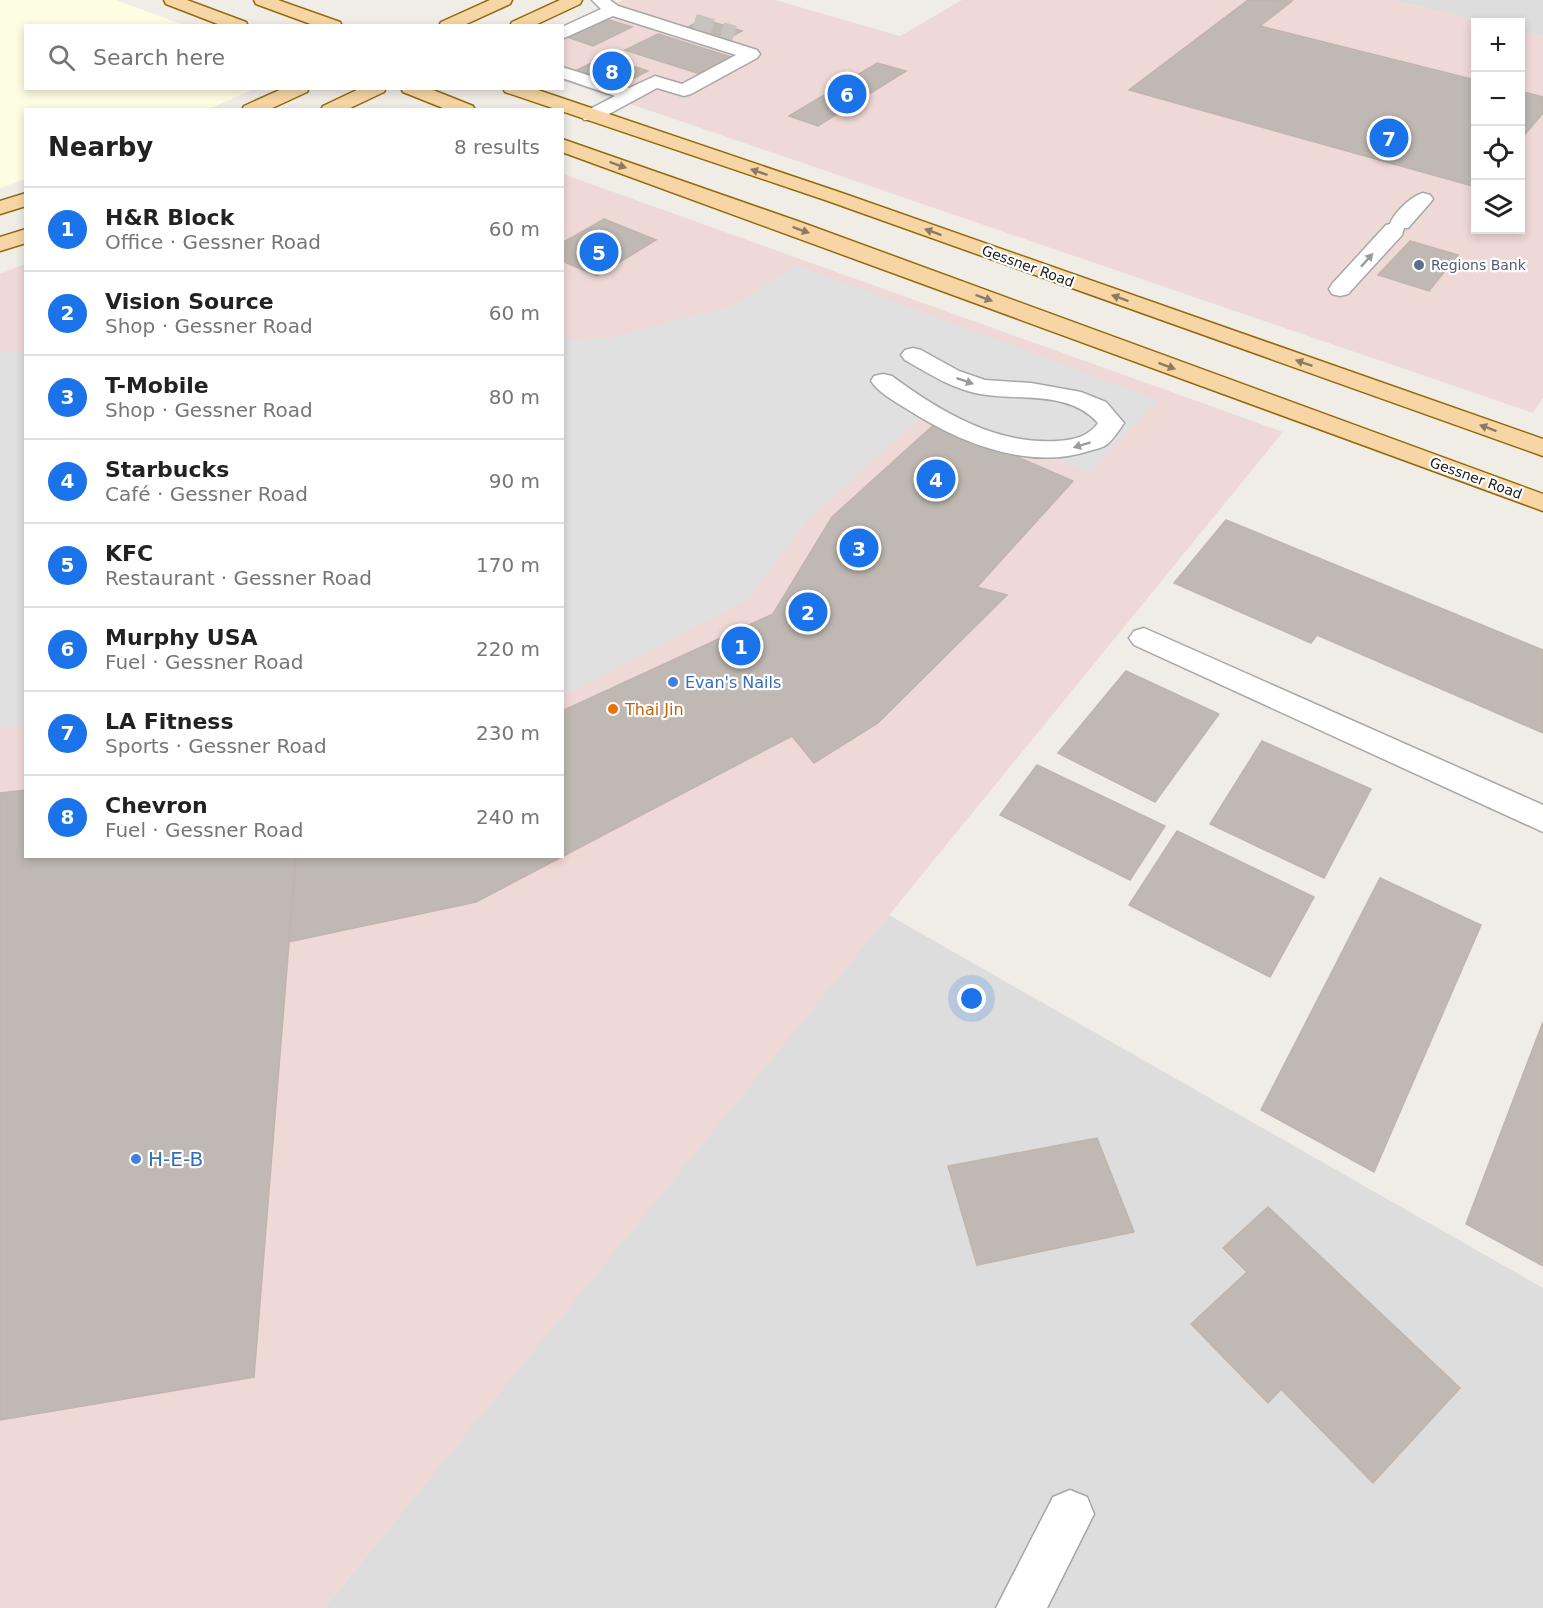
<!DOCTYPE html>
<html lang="en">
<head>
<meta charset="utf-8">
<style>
	:root { --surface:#fff; --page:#f6f6f6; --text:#222; --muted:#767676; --line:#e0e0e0; --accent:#1a73e8 }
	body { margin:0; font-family:"DejaVu Sans",sans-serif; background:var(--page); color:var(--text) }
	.controls { position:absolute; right:18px; top:18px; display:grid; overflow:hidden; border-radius:0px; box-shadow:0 3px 9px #0003 }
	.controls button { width:54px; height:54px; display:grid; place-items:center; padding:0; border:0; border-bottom:2px solid var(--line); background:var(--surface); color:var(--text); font:30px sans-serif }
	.you { position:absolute; left:972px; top:999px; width:21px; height:21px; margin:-15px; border:4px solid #fff; border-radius:50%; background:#1a73e8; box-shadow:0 0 0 9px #1a73e833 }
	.badge { display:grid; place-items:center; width:39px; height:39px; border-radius:50%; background:var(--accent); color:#fff; font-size:20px; font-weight:700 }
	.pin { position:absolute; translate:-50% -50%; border:3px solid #fff; box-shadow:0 2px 6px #0006 }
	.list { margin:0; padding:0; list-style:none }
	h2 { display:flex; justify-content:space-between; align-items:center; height:78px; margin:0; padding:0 24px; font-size:26px }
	h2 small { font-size:20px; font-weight:400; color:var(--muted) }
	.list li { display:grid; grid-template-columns:39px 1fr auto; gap:18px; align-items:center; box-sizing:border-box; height:84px; padding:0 24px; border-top:2px solid var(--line) }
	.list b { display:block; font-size:22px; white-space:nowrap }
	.list p { margin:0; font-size:20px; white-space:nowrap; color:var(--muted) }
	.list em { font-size:20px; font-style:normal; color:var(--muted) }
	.icon { flex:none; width:33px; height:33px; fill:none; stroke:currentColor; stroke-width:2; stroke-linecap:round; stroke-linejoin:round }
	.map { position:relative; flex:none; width:1543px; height:1608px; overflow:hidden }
	.search { position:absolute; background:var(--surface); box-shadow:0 3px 9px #0003; left:24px; top:24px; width:540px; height:66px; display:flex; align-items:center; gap:15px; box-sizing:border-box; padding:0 21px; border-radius:0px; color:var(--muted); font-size:22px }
	.panel { position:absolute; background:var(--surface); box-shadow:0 3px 9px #0003; left:24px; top:108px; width:540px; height:750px; border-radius:0px }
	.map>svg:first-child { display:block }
</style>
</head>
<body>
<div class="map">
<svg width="1543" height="1608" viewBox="0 0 1543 1608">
	<rect width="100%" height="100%" fill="#f0ede7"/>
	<g fill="#dedddd">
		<polygon points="1392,0 1543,0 1543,36 1521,31 1520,22 1486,22"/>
		<polygon points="887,914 1543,1288 1543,1608 324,1608"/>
	</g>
	<g fill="#efd9d7">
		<polygon points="623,0 775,0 900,36 962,0 1392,0 1486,22 1476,22 1476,230 1520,230 1521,31 1543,36 1543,398 1533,413 563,81 562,28"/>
		<polygon points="563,174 1283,432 324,1608 0,1608 0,274 25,264 26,856 562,856"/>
	</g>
	<polygon fill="#fdfde2" points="0,0 116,0 184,25 26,26 26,88 254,89 209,109 26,110 25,179 0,188"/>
	<g fill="#e0e0e0">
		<polygon points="796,265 1158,400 1090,473 928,411 808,519 747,600 563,696 563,339 608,338 734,305"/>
		<polygon points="25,351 25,725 0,729 0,352"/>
	</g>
	<g fill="#c0b9b3" stroke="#c1b4aa" stroke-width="1.5">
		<polygon points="1248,0 1292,1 1260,26 1476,80 1476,187 1129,90"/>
		<polygon points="606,19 632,27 593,46 567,37"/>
		<polygon points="703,19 742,31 725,40 686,28"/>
		<polygon points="658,34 731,57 700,74 625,50"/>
		<polygon points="604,57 648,71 621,85 577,70"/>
		<polygon points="877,63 906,71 818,126 789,116"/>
		<polygon points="1520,91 1543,97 1543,113 1520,140"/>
		<polygon points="604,219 656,240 597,276 562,261 562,243"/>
		<polygon points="1410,241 1458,255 1429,291 1378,275"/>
		<polygon points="937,422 1073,481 977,587 1007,595 878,723 814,763 792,736 476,902 288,942 296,856 562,856 562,711 773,614 832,517"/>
		<polygon points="1226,520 1543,650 1543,733 1317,635 1311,643 1174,583"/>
		<polygon points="1126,671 1219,714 1155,802 1058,753"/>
		<polygon points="1262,741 1371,789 1324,878 1210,824"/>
		<polygon points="1037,765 1165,826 1130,880 1000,815"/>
		<polygon points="26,790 26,856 296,856 254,1377 0,1420 0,793"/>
		<polygon points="1177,831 1314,897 1270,977 1129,905"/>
		<polygon points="1380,878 1481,925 1374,1172 1261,1110"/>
		<polygon points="1543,1022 1543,1266 1466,1224"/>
		<polygon points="1097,1138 1134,1232 977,1265 948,1166"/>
		<polygon points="1268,1207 1460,1388 1373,1483 1281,1389 1268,1403 1191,1324 1247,1272 1223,1248"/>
	</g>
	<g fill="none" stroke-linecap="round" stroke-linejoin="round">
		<polyline stroke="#c6c4bf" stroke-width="19" stroke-dasharray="19 10" stroke-linecap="butt" points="694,23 734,35"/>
		<defs>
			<g id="minor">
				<polygon points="592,0 610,0 618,6 757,50 760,54 757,58 691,94 684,96 657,88 598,120 584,120 581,116 584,112 615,96 562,78 562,67 629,88 655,76 682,84 736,55 613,16 562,39 562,27 601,9"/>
				<path d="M1423 193 1430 195 1433 199 1430 203 1408 228H1404L1402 235 1348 294 1340 296 1332 294 1329 289 1332 284 1386 225 1390 224C1393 214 1411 196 1423 193Z"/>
				<path d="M913 348 921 350 959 371 985 380 1031 383 1081 392 1106 402 1124 423C1119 430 1113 440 1106 445 1102 448 1095 449 1089 451 1028 471 958 442 907 409 894 401 879 393 871 381L874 376 883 374 892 376C939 411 996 445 1057 441 1073 440 1088 437 1098 423 1069 390 1019 401 980 394 953 389 929 374 905 360L901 355 905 350Z"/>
				<polygon points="1144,628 1543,805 1543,832 1134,645 1129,638 1134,631"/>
				<polygon points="1070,1490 1087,1497 1094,1514 1047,1608 996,1608 1053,1497"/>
			</g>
			<g id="major">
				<polygon points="164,0 187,0 246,22 248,26 223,26 166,4"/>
				<polygon points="254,0 278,0 340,22 342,26 316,26 256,4"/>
				<polygon points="490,0 512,0 510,4 462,26 439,26 441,22"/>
				<polygon points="560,0 582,0 580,4 533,26 510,26 512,22"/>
				<polygon points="284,88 309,88 307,92 268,110 242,110 244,106"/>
				<polygon points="361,88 386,88 384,92 346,110 321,110 323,106"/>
				<polygon points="401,88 428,88 473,106 475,110 448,110 403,92"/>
				<polygon points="503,88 532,88 842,193 1543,439 1543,456 828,201 505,92"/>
				<polygon points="562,139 803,223 1543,494 1543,511 562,152"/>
				<polygon points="26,193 26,206 0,214 0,201"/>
				<polygon points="26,229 26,243 0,251 0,237"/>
			</g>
		</defs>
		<use href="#minor" stroke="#a7a7a7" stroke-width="3"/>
		<use href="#major" stroke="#946908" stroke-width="3"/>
		<use href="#minor" fill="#fff" fill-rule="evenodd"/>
		<use href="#major" fill="#f7d5a4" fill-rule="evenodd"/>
	</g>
	<defs><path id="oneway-solid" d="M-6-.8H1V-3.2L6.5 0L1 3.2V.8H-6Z" transform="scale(1.5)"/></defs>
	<g fill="#8c7a62">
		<use href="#oneway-solid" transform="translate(618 165) rotate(20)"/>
		<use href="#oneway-solid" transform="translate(759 172) rotate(-162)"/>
		<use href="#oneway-solid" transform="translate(801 230) rotate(20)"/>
		<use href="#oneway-solid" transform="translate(933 232) rotate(-160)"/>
		<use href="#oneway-solid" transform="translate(984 298) rotate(20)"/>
		<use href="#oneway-solid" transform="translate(1120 298) rotate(-160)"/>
		<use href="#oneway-solid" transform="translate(1304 363) rotate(-161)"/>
		<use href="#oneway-solid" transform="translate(1167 366) rotate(20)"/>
		<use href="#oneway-solid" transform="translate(1488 428) rotate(-160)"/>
	</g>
	<g fill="#9b9b9b">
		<use href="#oneway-solid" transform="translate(1367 260) rotate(-48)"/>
		<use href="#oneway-solid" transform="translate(965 381) rotate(19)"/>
		<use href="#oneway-solid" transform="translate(1082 445) rotate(163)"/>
	</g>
	<circle fill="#5c6f8a" stroke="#fff" stroke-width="2" cx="1419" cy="265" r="6"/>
	<g fill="#3f7fe0" stroke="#fff" stroke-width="2">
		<circle cx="673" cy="682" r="6"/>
		<circle cx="136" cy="1159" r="6"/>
	</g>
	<circle fill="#e8710a" stroke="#fff" stroke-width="2" cx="613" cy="709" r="6"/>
	<g text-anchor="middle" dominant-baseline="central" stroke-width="4.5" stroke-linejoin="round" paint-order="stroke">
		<g font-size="14" fill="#4e5e75" stroke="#fff" text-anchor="start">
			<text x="1431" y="265">Regions Bank</text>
		</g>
		<g font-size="14" fill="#202020" stroke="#fff">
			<text transform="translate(1028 266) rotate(20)">Gessner Road</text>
			<text transform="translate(1476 478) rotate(20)">Gessner Road</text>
		</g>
		<g font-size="16" fill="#366cbe" stroke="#fff" text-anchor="start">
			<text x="685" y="682">Evan's Nails</text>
		</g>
		<g font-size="16" fill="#c56008" stroke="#fff" text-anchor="start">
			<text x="625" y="709">Thai Jin</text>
		</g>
		<g font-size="20" fill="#366cbe" stroke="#fff" text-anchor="start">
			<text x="148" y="1159">H-E-B</text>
		</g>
	</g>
</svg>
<div class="controls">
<button>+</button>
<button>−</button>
<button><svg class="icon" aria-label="locate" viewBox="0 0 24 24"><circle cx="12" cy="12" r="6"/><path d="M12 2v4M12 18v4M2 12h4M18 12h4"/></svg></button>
<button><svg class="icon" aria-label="layers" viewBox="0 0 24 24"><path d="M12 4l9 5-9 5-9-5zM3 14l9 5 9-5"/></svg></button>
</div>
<div class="you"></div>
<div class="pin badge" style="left:741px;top:646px">1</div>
<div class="pin badge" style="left:808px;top:612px">2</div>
<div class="pin badge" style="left:859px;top:548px">3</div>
<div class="pin badge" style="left:936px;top:479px">4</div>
<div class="pin badge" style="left:599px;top:252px">5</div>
<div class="pin badge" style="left:847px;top:94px">6</div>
<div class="pin badge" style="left:1389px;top:138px">7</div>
<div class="pin badge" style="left:612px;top:71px">8</div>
<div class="search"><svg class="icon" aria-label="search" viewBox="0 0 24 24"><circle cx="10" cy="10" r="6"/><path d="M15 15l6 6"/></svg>Search here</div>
<section class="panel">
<h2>Nearby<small>8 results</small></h2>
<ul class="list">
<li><span class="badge">1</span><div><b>H&amp;R Block</b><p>Office · Gessner Road</p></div><em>60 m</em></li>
<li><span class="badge">2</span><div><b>Vision Source</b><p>Shop · Gessner Road</p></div><em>60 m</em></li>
<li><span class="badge">3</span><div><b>T-Mobile</b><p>Shop · Gessner Road</p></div><em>80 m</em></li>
<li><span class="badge">4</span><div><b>Starbucks</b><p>Café · Gessner Road</p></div><em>90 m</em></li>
<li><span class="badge">5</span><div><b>KFC</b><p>Restaurant · Gessner Road</p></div><em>170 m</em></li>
<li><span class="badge">6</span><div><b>Murphy USA</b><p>Fuel · Gessner Road</p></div><em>220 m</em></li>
<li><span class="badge">7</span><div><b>LA Fitness</b><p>Sports · Gessner Road</p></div><em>230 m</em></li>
<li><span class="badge">8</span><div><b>Chevron</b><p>Fuel · Gessner Road</p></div><em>240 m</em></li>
</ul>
</section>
</div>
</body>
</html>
